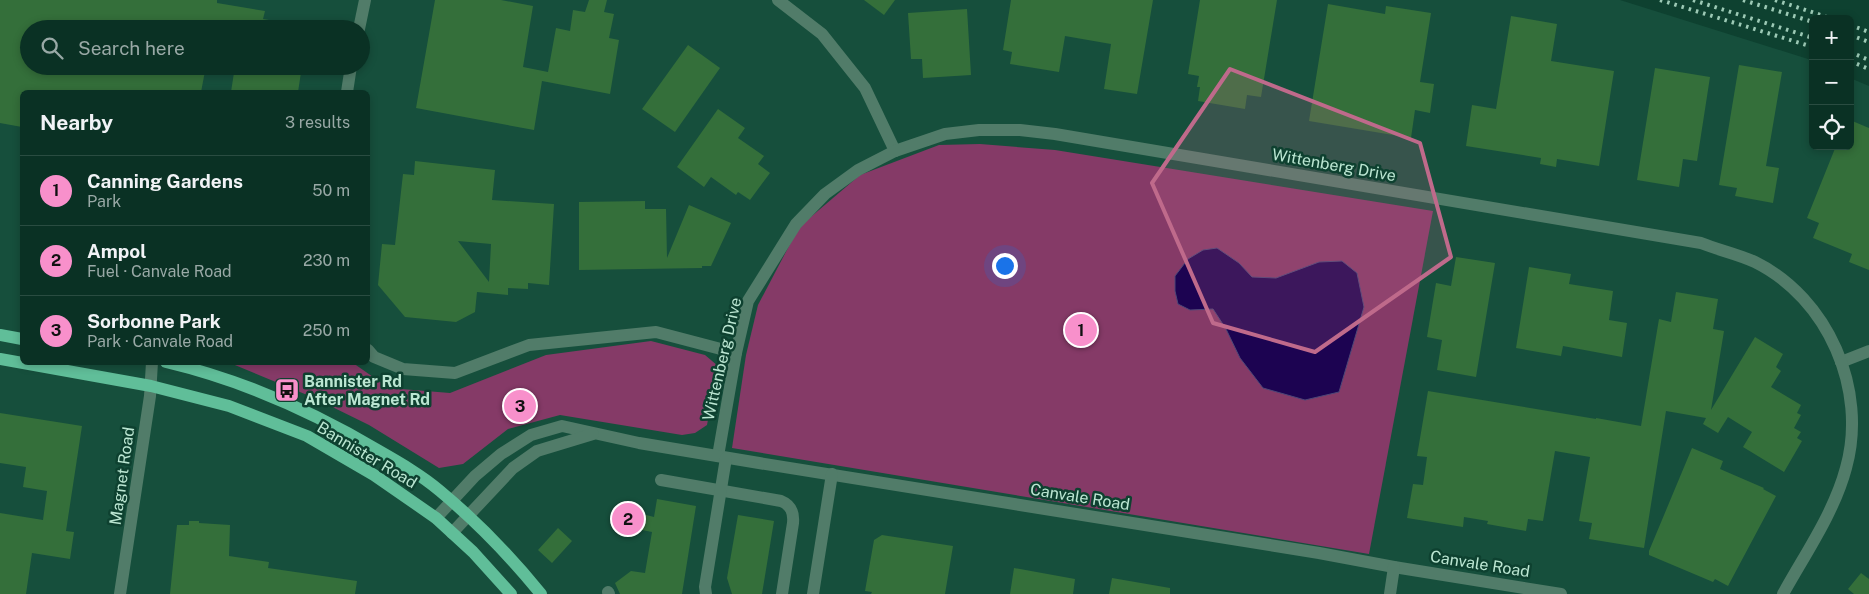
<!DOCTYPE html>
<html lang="en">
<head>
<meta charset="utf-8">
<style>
	:root { --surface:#0a3124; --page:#183d31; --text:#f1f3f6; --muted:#99a9a6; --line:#2a4c41; --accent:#f890cb }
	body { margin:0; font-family:"Public Sans",sans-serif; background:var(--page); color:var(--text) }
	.controls { position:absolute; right:15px; top:15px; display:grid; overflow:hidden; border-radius:8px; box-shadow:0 2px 8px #0003 }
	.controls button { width:45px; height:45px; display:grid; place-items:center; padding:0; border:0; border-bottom:1px solid var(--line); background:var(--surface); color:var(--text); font:25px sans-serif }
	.you { position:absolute; left:1004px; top:265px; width:18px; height:18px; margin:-12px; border:4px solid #fff; border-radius:50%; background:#1a73e8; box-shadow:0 0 0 8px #1a73e833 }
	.badge { display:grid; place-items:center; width:32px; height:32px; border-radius:50%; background:var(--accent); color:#111; font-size:16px; font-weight:700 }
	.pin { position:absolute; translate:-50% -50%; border:2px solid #fff; box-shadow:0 1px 5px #0006 }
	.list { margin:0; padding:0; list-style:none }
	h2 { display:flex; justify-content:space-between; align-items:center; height:65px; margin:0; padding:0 20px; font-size:21px }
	h2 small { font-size:16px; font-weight:400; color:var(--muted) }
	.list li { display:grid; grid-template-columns:32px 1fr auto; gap:15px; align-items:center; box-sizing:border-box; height:70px; padding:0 20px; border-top:1px solid var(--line) }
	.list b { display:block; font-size:19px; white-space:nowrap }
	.list p { margin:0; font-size:16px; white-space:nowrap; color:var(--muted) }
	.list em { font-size:16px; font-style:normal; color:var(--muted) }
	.icon { flex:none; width:28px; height:28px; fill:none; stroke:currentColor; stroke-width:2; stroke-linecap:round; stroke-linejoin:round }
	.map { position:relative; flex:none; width:1869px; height:594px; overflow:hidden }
	.search { position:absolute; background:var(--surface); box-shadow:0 2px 8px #0003; left:20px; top:20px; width:350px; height:55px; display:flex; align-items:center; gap:12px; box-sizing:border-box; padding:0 18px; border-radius:28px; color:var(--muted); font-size:19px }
	.panel { position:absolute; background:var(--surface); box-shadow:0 2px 8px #0003; left:20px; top:90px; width:350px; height:275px; border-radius:8px }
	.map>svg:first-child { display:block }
</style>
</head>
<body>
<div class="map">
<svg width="1869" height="594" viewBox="0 0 1869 594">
	<rect width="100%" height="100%" fill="#0e4130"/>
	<path fill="#164f3c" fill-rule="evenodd" d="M0 0H1620L1808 59 1813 61V146H1850V78L1869 86V594H0ZM29 29H361V66H29ZM22 92H368V362H22Z"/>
	<g fill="#853a67">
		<polygon points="980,144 1055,150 1433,211 1369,554 732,448 746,355 758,305 799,227 860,175 939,145"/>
		<polygon points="651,341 705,355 718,366 707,425 695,433 682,435 560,415 508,429 463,464 439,468 369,425 312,397 230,363 353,363 389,388 450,393 546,355"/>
	</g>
	<polygon fill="#1c0351" stroke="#4c4778" points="1217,248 1239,263 1252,277 1276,278 1319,262 1342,261 1357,273 1364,307 1339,392 1305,400 1263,388 1240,358 1226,329 1213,309 1190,310 1178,304 1175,291 1175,276 1188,259 1203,250"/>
	<g fill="#346f3a" fill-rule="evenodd">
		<polygon points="0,0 217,0 217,3 265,11 263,19 287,23 287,29 29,29 29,66 206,66 201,92 22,92 22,127 0,123"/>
		<polygon points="435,0 501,0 533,6 523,67 548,72 556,28 570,31 573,10 585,12 589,0 607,0 604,12 614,14 609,38 619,40 610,94 542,81 534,130 416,108"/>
		<polygon points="864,0 895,0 884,15"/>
		<polygon points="1011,0 1153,0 1137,94 1104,89 1111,44 1065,36 1059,72 1010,64 1012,52 1003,50"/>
		<polygon points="1200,0 1277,0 1261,97 1247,95 1245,109 1198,101 1200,87 1197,87 1199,76 1188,74"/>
		<polygon points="1328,4 1385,14 1386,6 1431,13 1420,82 1434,84 1430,113 1415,110 1411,138 1309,121"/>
		<polygon points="967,9 971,75 923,78 922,59 911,59 908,13"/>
		<polygon points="1511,16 1557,24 1551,61 1614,71 1599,166 1557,159 1556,167 1540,164 1541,158 1466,146 1472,105 1496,109"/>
		<polygon points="688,45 720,68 675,132 642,109"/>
		<polygon points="1739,65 1782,72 1766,166 1779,168 1773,203 1735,196 1737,188 1719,185"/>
		<polygon points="235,66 302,66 298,92 231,92"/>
		<polygon points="1655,68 1710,77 1697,161 1683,159 1679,187 1637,180"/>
		<polygon points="718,109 745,128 738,138 764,156 758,164 770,173 750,200 738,192 736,195 711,177 704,187 677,167"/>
		<polygon points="1850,120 1869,128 1869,270 1849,262 1852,254 1813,238 1819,223 1807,218 1836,146 1850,146"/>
		<path d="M415 161 495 170 492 200 554 204 549 285 528 283V289L508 288V295L477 292 475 312 456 322 405 317 378 285 382 244 395 245 403 174 414 175ZM458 241 491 244 489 282Z"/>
		<polygon points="645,201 645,209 666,209 667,258 689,205 731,223 711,266 702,266 702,268 579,270 579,202"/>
		<polygon points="1456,257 1495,263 1476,377 1437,370 1442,340 1427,337 1436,283 1451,286"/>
		<polygon points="1529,267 1571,274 1569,284 1613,291 1609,320 1627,323 1622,357 1563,346 1561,356 1516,348"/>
		<polygon points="1676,292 1718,299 1713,329 1724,331 1711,410 1755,337 1783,354 1776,367 1781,371 1771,387 1801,405 1797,413 1801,415 1794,428 1801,432 1797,438 1802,441 1784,472 1743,447 1752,432 1728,417 1718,433 1703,424 1706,418 1666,411 1644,548 1589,539 1592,523 1579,521 1590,457 1555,451 1543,521 1528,519 1526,531 1487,524 1488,521 1464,517 1463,527 1407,518 1413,484 1423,485 1427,457 1417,456 1428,391 1596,419 1596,418 1641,426 1659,319 1671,322"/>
		<polygon points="0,413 82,426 66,531 74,532 70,559 32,553 26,594 0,594 0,513 43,520 47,491 23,487 26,467 0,463"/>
		<polygon points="1692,448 1723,461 1720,469 1764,488 1763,489 1776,496 1728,586 1715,579 1713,582 1649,555 1649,551"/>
		<polygon points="657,499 696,506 682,594 620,594 615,583 631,571 645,573 652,532 621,526 623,509 654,517"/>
		<polygon points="738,515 774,521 762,594 732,594 727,578"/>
		<polygon points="189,521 199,521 199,523 230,525 229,556 269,562 268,568 357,581 355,594 170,594 177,525 189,525"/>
		<polygon points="558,528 572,541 552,563 538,550"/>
		<polygon points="882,535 953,546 945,594 871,594 872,592 865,591 874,540"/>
		<polygon points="1014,568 1075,579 1073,594 1010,594"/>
		<polygon points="1861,573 1869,579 1869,594 1854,594 1848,589"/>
		<polygon points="1112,578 1170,588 1170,594 1109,594"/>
	</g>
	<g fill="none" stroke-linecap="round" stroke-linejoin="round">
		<g stroke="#517c69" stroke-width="12">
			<polyline points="778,0 822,34 865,88 895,151"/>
			<polyline points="359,29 365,0"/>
			<polyline points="347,92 351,66"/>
			<polyline points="368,350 374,357 403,369 455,373 529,345 656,332 736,353"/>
			<polyline points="1841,362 1869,351"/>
			<path d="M718 456 736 353 748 301 796 224 825 194 858 170 895 151 945 134 979 130H1020L1055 134 1701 243C1718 250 1738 254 1755 262 1828 298 1868 390 1846 468 1834 513 1805 554 1783 594"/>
			<path d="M661 480 781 501C791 505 794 512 793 523L782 594"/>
			<polyline points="436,518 475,476 501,454 531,435 562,426 639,443 759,463 1319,553 1394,567 1561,594"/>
			<polyline points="452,533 513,468 537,451 593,434"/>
			<polyline points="608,592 609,594"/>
			<polyline points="120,594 150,396 152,362"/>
			<polyline points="706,594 705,587 726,458"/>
			<polyline points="813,594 832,474"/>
			<polyline points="1390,594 1394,567"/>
		</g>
		<g stroke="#60be99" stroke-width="12">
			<polyline points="0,335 22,339"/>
			<polyline points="0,359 151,386 229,406 307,436 374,475 436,518 473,552 511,594"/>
			<path d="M166 362C242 380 312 411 379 451 400 463 421 475 440 491 476 521 511 557 541 594"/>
		</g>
		<g stroke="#9cc9b5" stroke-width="4" stroke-dasharray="2.5 5" stroke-linecap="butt">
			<polyline points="1660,0 1813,47"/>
			<polyline points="1693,0 1813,38"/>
			<polyline points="1743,0 1813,22"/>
			<polyline points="1775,0 1833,19"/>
			<polyline points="1850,25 1869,32"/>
			<polyline points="1850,35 1869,42"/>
			<polyline points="1850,52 1869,60"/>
			<polyline points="1850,61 1869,69"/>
		</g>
	</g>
	<path fill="#bf6a8b" fill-opacity="0.2" stroke="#bf6a8b" stroke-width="4" stroke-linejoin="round" d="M1230 69 1420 143 1451 257 1315 352 1213 323 1152 183Z"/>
	<defs>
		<symbol id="bus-square" viewBox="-11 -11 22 22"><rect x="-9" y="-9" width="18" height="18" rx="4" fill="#f890cb" stroke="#0e4130"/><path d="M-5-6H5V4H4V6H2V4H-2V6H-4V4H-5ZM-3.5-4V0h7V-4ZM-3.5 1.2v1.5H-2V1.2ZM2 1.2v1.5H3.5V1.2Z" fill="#111"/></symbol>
	</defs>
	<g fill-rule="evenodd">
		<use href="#bus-square" x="273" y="376" width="28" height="28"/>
	</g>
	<g text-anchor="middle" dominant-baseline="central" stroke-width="5" stroke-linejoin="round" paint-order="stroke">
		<g font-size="16" fill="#bbe6d2" stroke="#0e4130">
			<text transform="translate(1334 165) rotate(10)">Wittenberg Drive</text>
			<text transform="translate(722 359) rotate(-77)">Wittenberg Drive</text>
			<text transform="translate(367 455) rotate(31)">Bannister Road</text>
			<text transform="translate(122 476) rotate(-82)">Magnet Road</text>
			<text transform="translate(1080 497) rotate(9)">Canvale Road</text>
			<text transform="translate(1480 564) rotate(9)">Canvale Road</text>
		</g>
		<g font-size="16" font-weight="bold" fill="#bbe6d2" stroke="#0e4130" text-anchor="start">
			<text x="304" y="381">Bannister Rd<tspan x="304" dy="18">After Magnet Rd</tspan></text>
		</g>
	</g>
</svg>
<div class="controls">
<button>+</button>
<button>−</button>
<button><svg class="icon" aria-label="locate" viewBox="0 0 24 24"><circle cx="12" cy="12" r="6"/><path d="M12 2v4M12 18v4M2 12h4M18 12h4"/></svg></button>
</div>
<div class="you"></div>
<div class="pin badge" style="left:1081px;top:330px">1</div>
<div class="pin badge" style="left:628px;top:519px">2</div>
<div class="pin badge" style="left:520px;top:406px">3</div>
<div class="search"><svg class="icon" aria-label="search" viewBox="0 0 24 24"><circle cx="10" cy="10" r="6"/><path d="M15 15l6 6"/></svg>Search here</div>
<section class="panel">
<h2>Nearby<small>3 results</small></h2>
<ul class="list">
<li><span class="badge">1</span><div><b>Canning Gardens</b><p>Park</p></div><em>50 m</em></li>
<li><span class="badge">2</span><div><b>Ampol</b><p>Fuel · Canvale Road</p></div><em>230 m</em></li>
<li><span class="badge">3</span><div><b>Sorbonne Park</b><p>Park · Canvale Road</p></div><em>250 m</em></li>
</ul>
</section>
</div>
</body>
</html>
